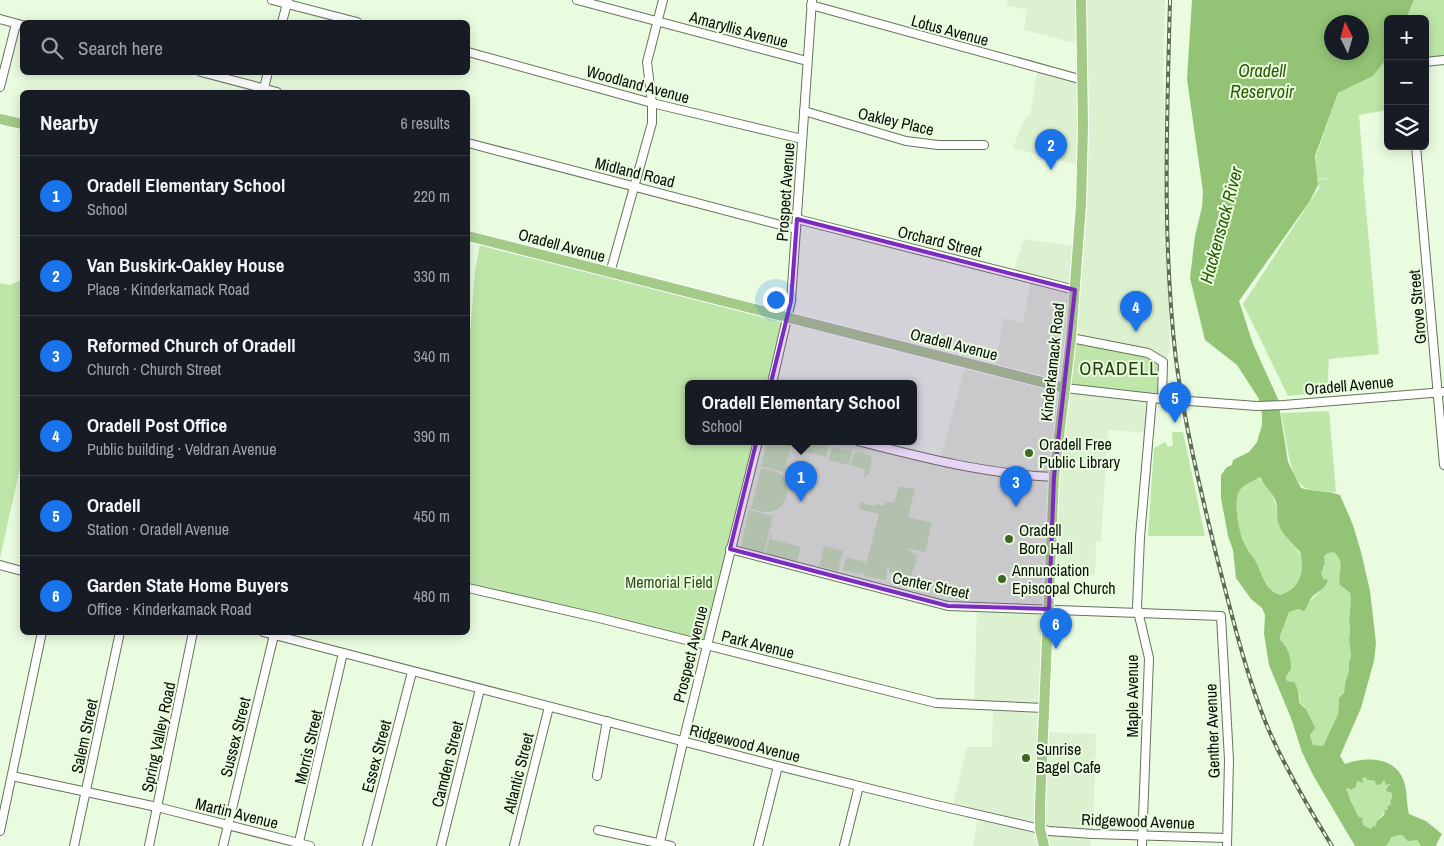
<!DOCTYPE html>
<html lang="en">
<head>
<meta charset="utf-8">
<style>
	:root { --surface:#171b24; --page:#20242c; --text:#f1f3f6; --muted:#9ea1a6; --line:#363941; --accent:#1a73e8 }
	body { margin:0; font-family:"Archivo Narrow",sans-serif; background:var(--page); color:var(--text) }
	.controls { position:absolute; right:15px; top:15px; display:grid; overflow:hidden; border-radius:8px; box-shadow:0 2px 12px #0003 }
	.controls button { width:45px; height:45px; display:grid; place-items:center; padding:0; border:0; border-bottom:1px solid var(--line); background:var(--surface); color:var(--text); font:25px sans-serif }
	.compass { position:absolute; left:1324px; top:15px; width:45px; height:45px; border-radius:50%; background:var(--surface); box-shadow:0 2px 12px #0003; rotate:355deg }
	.you { position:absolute; left:775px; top:299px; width:18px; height:18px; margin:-12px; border:4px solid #fff; border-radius:50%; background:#1a73e8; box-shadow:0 0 0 8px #1a73e833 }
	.badge { display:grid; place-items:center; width:32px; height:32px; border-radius:50%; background:var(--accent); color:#fff; font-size:16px; font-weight:700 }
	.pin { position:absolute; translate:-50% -41px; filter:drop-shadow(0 1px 2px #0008) }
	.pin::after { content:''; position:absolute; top:26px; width:18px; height:15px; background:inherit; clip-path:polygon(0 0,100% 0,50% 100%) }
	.popup { position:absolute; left:685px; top:380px; width:232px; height:65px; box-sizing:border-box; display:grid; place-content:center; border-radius:8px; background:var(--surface); filter:drop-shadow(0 1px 4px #0005); font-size:16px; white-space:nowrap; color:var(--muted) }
	.popup b { font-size:19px; color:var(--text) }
	.popup::after { content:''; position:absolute; left:50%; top:100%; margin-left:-10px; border:10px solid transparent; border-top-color:var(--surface) }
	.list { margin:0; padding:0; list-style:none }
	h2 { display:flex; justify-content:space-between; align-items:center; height:65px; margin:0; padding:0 20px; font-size:21px }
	h2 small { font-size:16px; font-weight:400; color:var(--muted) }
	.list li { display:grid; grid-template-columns:32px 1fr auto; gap:15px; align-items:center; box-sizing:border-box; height:80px; padding:0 20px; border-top:1px solid var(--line) }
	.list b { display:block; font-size:19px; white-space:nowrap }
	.list p { margin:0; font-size:16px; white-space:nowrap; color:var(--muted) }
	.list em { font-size:16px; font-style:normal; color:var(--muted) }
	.icon { flex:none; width:28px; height:28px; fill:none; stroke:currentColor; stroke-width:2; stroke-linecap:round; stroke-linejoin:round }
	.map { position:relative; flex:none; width:1444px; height:846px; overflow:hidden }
	.search { position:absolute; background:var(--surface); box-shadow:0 2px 12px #0003; left:20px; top:20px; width:450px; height:55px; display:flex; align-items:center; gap:12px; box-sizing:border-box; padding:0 18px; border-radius:8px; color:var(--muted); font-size:19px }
	.panel { position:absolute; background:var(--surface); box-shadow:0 2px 12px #0003; left:20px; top:90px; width:450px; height:545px; border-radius:8px }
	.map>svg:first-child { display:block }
</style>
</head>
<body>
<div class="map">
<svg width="1444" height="846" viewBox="0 0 1444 846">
	<rect width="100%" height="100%" fill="#eafce0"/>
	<polygon fill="#dcf1d0" points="1007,0 1165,0 1163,68 1170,351 1163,362 1152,398 1149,433 1108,430 1101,541 1096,541 1095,575 1050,574 1043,732 1096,734 1093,834 1088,834 1091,846 973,846 979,814 952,809 967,747 992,747 993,706 974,705 977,608 948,606 730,549 758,441 858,441 940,462 966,362 994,369 1004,318 1023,323 1031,279 1012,274 1024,239 1078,247 1082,166 1013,148 1024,120 1030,115 1038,68 1082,80 1082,45 1024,30 1027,10 1006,5"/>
	<g fill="#bfe6a9">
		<polygon points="1414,0 1444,0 1444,60 1425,62 1425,19 1406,19"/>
		<polygon points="1388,57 1388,110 1359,115 1364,176 1363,176 1379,354 1329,359 1327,392 1288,396 1243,304 1319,188 1317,180 1332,178 1317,179 1316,156 1338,93 1373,76"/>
		<polygon points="481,239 787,317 772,383 688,383 688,441 758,441 707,645 468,588 468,358 475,271"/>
		<polygon points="19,281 22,281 22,459 0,558 0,283 10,285"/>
		<polygon points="1071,338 1148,353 1163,362 1162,399 1065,388"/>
		<path d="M1329 411 1336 492C1326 491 1312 492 1304 487 1289 479 1285 430 1281 413Z"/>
		<polygon points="1172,432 1183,432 1205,536 1148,536 1154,448 1165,442 1168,447 1173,445"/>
		<polygon points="767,441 792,441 784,472 761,466"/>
		<polygon points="794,441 812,441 829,445 826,457 792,448"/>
		<polygon points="832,447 851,451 852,453 849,465 828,460"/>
		<polygon points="857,452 870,455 872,457 869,474 866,476 864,477 865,469 851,465 854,454"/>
		<path d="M761 468C767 469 774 470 780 474 795 486 786 513 766 512 761 512 755 510 751 508Z"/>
		<path d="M1259 477 1272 493 1277 509 1301 557 1303 570 1299 582 1287 592 1280 595C1263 590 1260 570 1252 556 1249 550 1245 546 1242 539 1239 529 1234 503 1238 493 1242 484 1252 483 1259 477Z"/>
		<polygon points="899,486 915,489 908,517 932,523 925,552 907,548 916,555 916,561 911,576 909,577 889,572 888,561 886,580 863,576 879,514 859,509 860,502 874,506 877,504 884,506 886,501 894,503"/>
		<polygon points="749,510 773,516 764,553 741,546"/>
		<polygon points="770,535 772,535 771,539 801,547 797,561 765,554"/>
		<polygon points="824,546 843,551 838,571 819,566"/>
		<path d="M1334 552C1349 568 1330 581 1350 593L1351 600 1349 621 1350 631 1349 640 1351 656 1349 662V671L1345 683 1344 693 1338 705V714L1323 746 1313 745 1310 735 1312 730 1308 713 1304 706 1299 703 1300 695 1294 682 1287 681 1286 678C1287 676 1289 673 1289 671 1292 661 1287 646 1280 640V636L1289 612 1296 609 1300 610C1310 601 1322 592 1327 580L1324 579 1321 574 1325 564 1324 557 1326 554Z"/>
		<polygon points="846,557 866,562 863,574 843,570"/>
		<path d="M1366 776 1369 781 1372 780 1378 784 1384 780 1386 785 1391 784 1387 787 1386 791 1392 793V799H1390L1391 804 1377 821 1375 827H1373L1371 829 1362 825V817L1355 818 1351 815C1350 806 1351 797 1346 789L1348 788 1351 790 1356 787 1357 781 1364 783 1362 778Z"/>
		<path d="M1402 835 1405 837 1417 840 1421 846H1385C1394 841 1385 836 1402 835Z"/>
	</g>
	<path fill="#93c476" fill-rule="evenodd" d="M1192 0H1414L1406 19H1388V57L1373 76 1338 93 1315 156 1318 185 1310 201 1239 301 1253 344 1278 399 1288 462 1301 488C1314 492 1327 490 1340 495L1353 525 1361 552 1370 591 1376 643 1374 661 1361 708 1340 756 1345 764C1364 757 1394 756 1403 779 1408 791 1406 803 1409 814L1426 821 1442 834 1436 845 1437 846H1421L1417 840 1408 841 1402 835C1385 836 1394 841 1385 846H1355L1313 775 1302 752 1291 718 1269 665 1264 634 1265 615 1262 608 1251 599 1236 578 1233 550 1228 536 1221 498V475L1227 467 1232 465 1233 460 1249 452 1257 442 1262 425V415L1259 399 1237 365 1205 340 1190 278 1195 236 1202 207 1203 192 1187 79ZM1332 22H1362V52H1332ZM1259 477 1261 478C1265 488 1273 492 1276 502 1278 509 1277 516 1278 522 1280 533 1293 543 1300 552 1305 571 1301 588 1280 595 1264 590 1263 575 1256 562 1253 556 1247 550 1244 543 1239 533 1234 504 1238 494 1241 484 1252 483 1259 477ZM1334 552C1346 564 1337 572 1340 585L1350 593 1351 600 1349 621 1350 631 1349 640 1351 656 1349 662V671L1345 683 1344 693 1339 698 1338 714 1323 746 1313 745 1310 735 1315 728 1306 709 1299 703C1299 694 1299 690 1294 682L1287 681 1286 678C1287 674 1291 671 1291 667 1291 657 1287 645 1280 640V636L1289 612 1298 609 1304 611C1308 606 1309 600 1313 596 1320 590 1325 589 1328 580L1324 579 1321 574 1325 563 1324 557 1326 554ZM1365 777 1368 780 1375 781 1376 785 1381 784 1384 780 1386 785 1391 784 1387 787 1386 791 1392 793V798L1390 800 1391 804 1388 806 1387 810H1385L1384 815 1377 821 1375 827 1373 826 1371 829 1363 825 1362 817 1355 818 1351 815C1350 806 1351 797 1346 789L1348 788 1351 790 1356 787 1357 781 1364 783 1362 779Z"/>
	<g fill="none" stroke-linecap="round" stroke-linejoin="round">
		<polyline stroke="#93c476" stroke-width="11" points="1343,798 1367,846"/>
		<defs>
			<g id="minor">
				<polyline points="272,0 357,22"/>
				<polyline points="577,0 807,61"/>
				<polyline points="811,5 1083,80"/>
				<polyline points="0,19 22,25"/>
				<polyline points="282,22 288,0"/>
				<polyline points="468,52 652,103 802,139"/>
				<polyline points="1425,62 1444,60"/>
				<polyline points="201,72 277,92"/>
				<polyline points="0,87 16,24"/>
				<polyline points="263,92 268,72"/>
				<polyline points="804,111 906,141 938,145 984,145"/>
				<polyline points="468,143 796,229"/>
				<polyline points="1416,146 1444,465"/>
				<polyline points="797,219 1075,290"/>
				<polyline points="610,273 652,123 652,103 647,62 663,0"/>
				<polyline points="1071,338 1148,353 1163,362 1162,399"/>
				<polyline points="772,383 791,301 812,0"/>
				<polyline points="1065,388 1162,399 1257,406 1284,405 1444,392"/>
				<path d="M858 441C924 458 986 474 1054 477"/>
				<polyline points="730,549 948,606 1221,616 1229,760 1227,846"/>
				<polyline points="0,565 22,571"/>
				<polyline points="468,588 599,618 936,703 1044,708"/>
				<polyline points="263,632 778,766 932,804 1049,831 1093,834 1227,838"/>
				<polyline points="12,776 157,807 310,846"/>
				<polyline points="597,776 607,721"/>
				<polyline points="598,830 671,846"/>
				<polyline points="0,831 42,632"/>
				<polyline points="74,846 120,632"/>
				<polyline points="149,846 193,632"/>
				<polyline points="223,846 274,635"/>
				<polyline points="298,846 343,653"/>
				<polyline points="367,846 412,672"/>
				<polyline points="441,846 480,689"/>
				<polyline points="514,846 549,707"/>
				<polyline points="659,846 683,742 758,441"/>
				<polyline points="758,846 778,766"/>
				<polyline points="844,846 859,786"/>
				<polyline points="1142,846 1149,658 1137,607 1140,537 1152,398"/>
			</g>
			<g id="major">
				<polyline points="0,119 22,124"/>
				<polyline points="468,236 1065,388"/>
				<polyline points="1044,846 1040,829 1040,805 1054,477 1071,338 1081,205 1083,126 1081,0"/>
			</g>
		</defs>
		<use href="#minor" stroke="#65745c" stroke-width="10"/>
		<use href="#major" stroke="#fff" stroke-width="12"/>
		<use href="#minor" stroke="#fff" stroke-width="8"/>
		<use href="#major" stroke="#a3ca86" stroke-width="10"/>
		<defs>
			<path id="rail" d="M1170 0C1167 120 1162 240 1176 360 1185 427 1201 492 1217 558 1232 615 1245 672 1267 726 1285 768 1308 807 1332 846"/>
		</defs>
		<use href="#rail" stroke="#5f6959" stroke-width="4"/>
		<use href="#rail" stroke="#eafce0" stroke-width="2" stroke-dasharray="5.5" stroke-linecap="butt"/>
	</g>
	<path fill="#7b2cbf" fill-opacity="0.2" stroke="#7b2cbf" stroke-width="4" stroke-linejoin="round" d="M797 219 1075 290 1054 477 1049 609 948 606 730 549 791 301Z"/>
	<g fill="#3f6823" stroke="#eafce0" stroke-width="2">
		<circle cx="1029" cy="453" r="5"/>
		<circle cx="1009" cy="539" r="5"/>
		<circle cx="1002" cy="579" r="5"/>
		<circle cx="1026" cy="758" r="5"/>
	</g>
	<g text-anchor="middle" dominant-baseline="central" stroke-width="4" stroke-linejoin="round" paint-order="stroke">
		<g font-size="16" fill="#090e06" stroke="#eafce0">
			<text transform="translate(739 29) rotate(15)">Amaryllis Avenue</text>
			<text transform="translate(950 30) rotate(15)">Lotus Avenue</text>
			<text transform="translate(638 84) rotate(15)">Woodland Avenue</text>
			<text transform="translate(896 121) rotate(13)">Oakley Place</text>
			<text transform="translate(635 172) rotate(14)">Midland Road</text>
			<text transform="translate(785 192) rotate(-86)">Prospect Avenue</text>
			<text transform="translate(940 241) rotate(14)">Orchard Street</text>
			<text transform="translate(562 245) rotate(15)">Oradell Avenue</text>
			<text transform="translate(1417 307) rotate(-95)">Grove Street</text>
			<text transform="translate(954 344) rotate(14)">Oradell Avenue</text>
			<text transform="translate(1052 362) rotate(-84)">Kinderkamack Road</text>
			<text transform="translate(1349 385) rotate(-5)">Oradell Avenue</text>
			<text transform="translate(931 585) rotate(12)">Center Street</text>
			<text transform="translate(758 644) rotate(14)">Park Avenue</text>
			<text transform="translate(690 654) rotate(-76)">Prospect Avenue</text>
			<text transform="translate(1132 696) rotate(-90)">Maple Avenue</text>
			<text transform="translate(1212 731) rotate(-92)">Genther Avenue</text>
			<text transform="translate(84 736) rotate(-78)">Salem Street</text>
			<text transform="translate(158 737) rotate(-78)">Spring Valley Road</text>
			<text transform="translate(235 737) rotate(-76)">Sussex Street</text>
			<text transform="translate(745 743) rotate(14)">Ridgewood Avenue</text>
			<text transform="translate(308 747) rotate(-77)">Morris Street</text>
			<text transform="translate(376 756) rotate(-75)">Essex Street</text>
			<text transform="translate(447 764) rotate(-76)">Camden Street</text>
			<text transform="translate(518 773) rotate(-76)">Atlantic Street</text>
			<text transform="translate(237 813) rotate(14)">Martin Avenue</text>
			<text transform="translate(1138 821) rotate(2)">Ridgewood Avenue</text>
		</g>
		<g font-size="16" fill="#090e06" stroke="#eafce0" text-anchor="start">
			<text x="1039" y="444">Oradell Free<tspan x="1039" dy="18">Public Library</tspan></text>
			<text x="1019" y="530">Oradell<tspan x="1019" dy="18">Boro Hall</tspan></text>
			<text x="1012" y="570">Annunciation<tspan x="1012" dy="18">Episcopal Church</tspan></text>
			<text x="1036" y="749">Sunrise<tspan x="1036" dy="18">Bagel Cafe</tspan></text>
		</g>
		<g font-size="16" fill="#2f4e19" stroke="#eafce0">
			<text x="669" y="582">Memorial Field</text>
		</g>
		<g font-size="18" font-style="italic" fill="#2e5904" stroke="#eafce0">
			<text x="1262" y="70">Oradell<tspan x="1262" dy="21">Reservoir</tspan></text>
			<text transform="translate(1221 225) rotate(-75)">Hackensack River</text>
		</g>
		<g font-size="19" letter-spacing="1" fill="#223e0e" stroke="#eafce0">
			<text x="1119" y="368">ORADELL</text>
		</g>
	</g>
</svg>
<div class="controls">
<button>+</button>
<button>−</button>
<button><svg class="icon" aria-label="layers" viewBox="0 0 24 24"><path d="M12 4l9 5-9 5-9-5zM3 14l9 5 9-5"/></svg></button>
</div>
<svg class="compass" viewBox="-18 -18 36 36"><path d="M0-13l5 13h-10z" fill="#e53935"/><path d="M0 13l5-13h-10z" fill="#9ea1a6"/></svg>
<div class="you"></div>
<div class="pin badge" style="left:801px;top:502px">1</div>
<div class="popup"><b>Oradell Elementary School</b>School</div>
<div class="pin badge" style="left:1051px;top:170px">2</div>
<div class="pin badge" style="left:1016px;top:507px">3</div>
<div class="pin badge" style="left:1136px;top:332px">4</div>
<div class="pin badge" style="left:1175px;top:423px">5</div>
<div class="pin badge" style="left:1056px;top:649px">6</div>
<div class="search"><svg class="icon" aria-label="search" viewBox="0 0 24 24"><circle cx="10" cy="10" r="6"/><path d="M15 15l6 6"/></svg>Search here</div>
<section class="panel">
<h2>Nearby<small>6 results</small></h2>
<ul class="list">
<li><span class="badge">1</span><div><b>Oradell Elementary School</b><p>School</p></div><em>220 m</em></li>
<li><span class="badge">2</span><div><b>Van Buskirk-Oakley House</b><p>Place · Kinderkamack Road</p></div><em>330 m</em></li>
<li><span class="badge">3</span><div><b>Reformed Church of Oradell</b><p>Church · Church Street</p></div><em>340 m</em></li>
<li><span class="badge">4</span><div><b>Oradell Post Office</b><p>Public building · Veldran Avenue</p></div><em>390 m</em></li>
<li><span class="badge">5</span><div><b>Oradell</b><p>Station · Oradell Avenue</p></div><em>450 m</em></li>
<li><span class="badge">6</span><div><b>Garden State Home Buyers</b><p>Office · Kinderkamack Road</p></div><em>480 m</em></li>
</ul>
</section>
</div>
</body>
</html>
